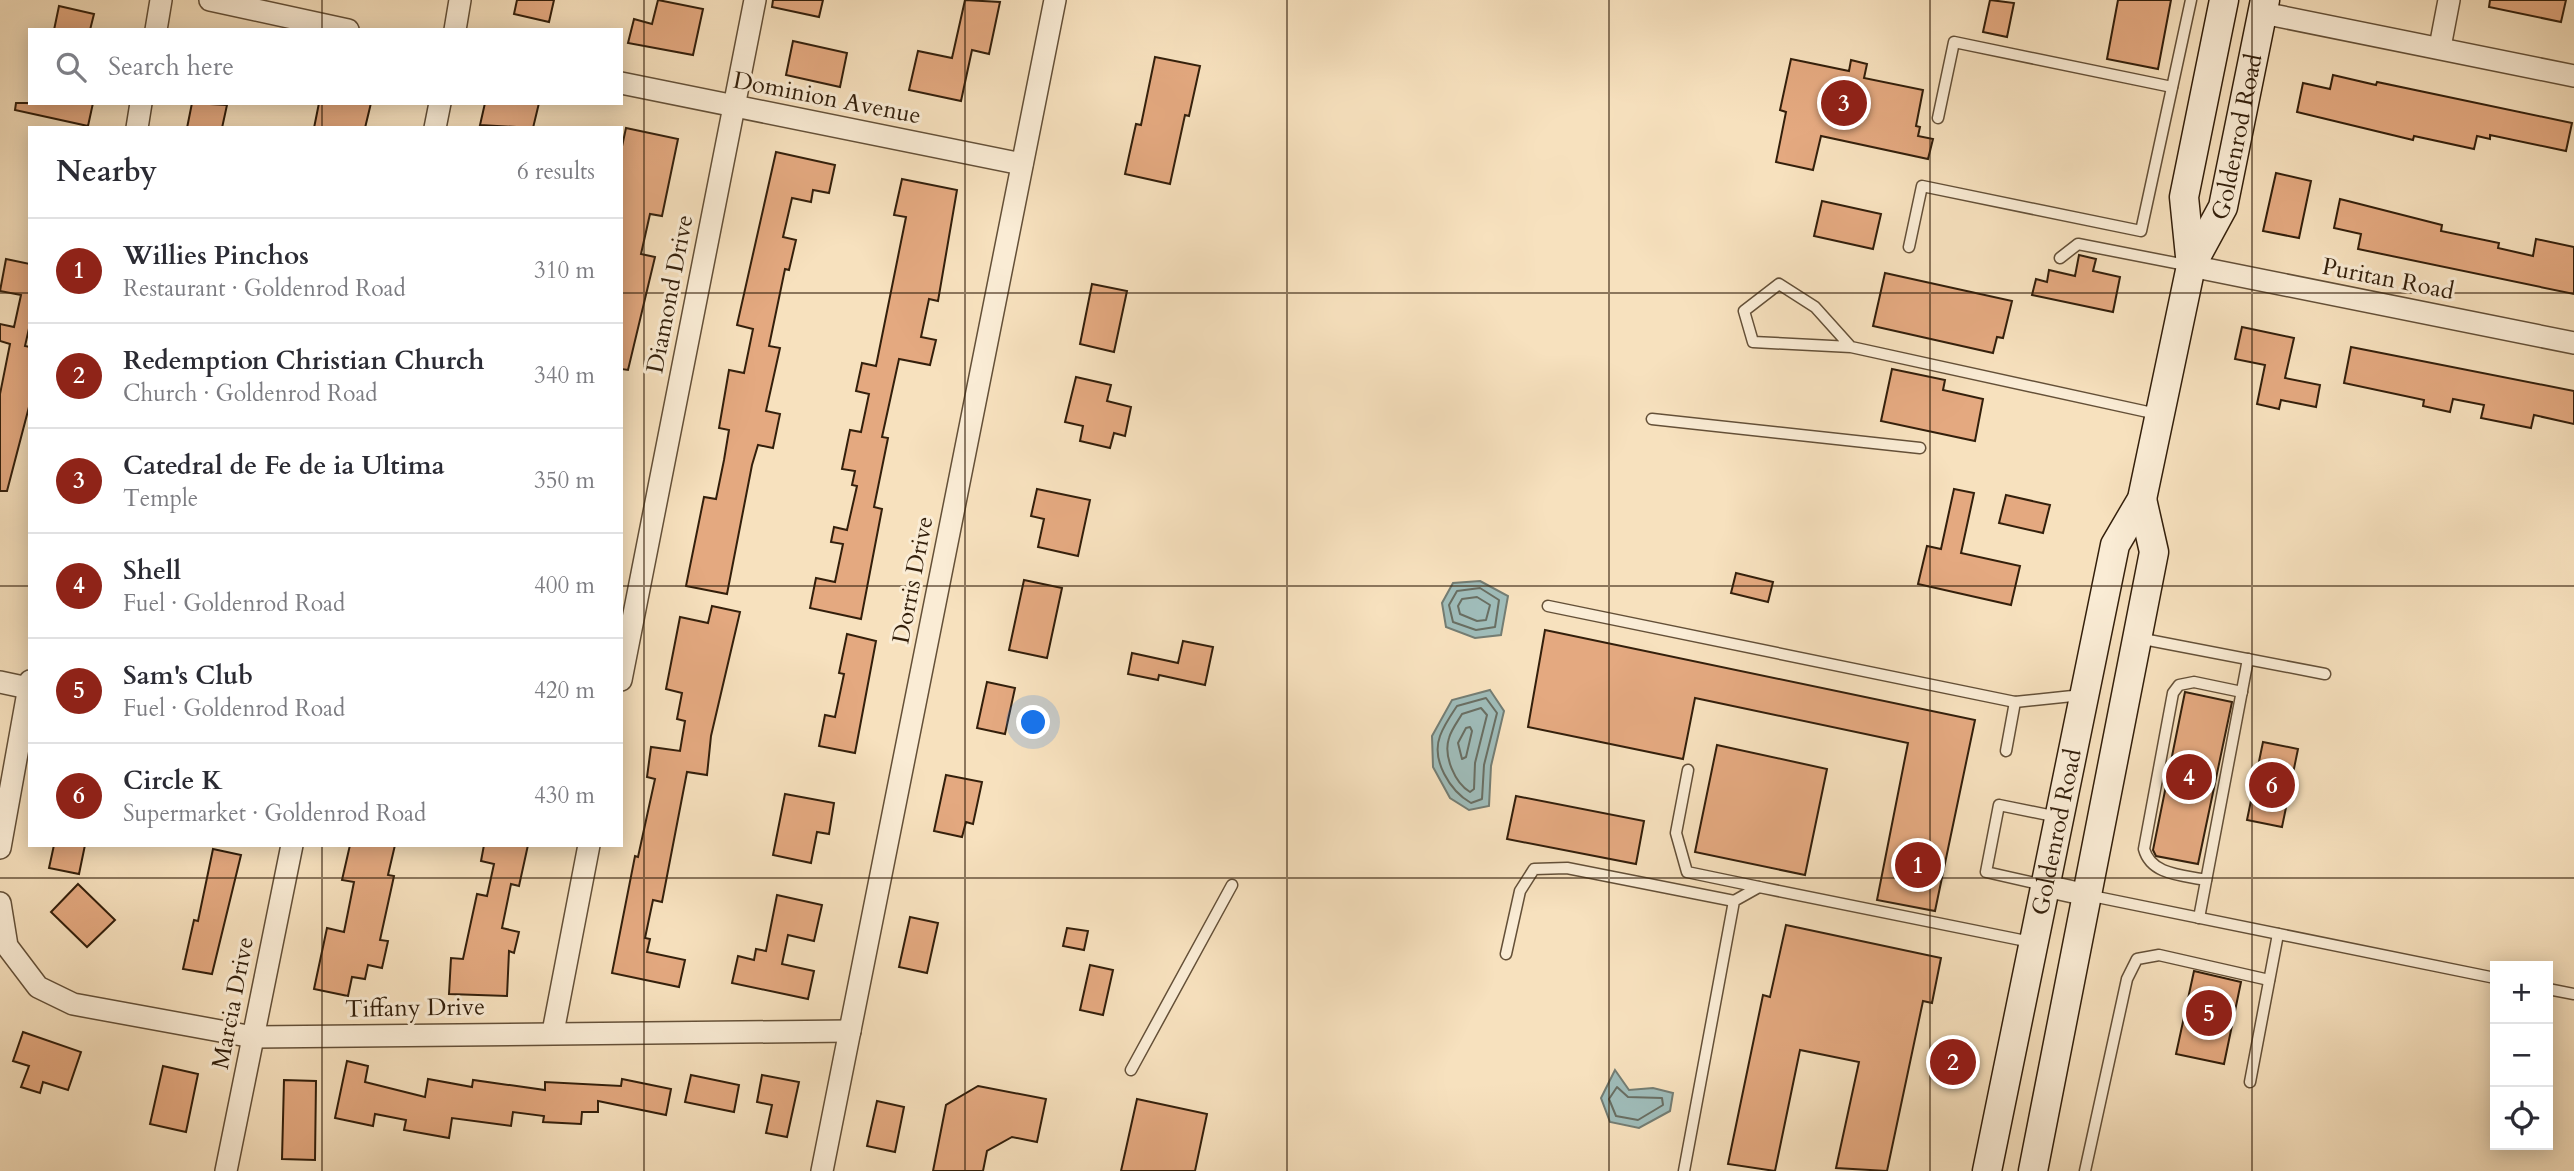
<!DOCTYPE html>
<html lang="en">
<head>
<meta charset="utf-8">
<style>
	:root { --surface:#fff; --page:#f2f2f3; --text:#2b2b33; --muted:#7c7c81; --line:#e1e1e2; --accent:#8f2418 }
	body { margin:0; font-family:Cardo,serif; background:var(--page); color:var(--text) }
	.controls { position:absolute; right:21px; bottom:21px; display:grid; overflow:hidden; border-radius:0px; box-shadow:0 4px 18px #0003 }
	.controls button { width:63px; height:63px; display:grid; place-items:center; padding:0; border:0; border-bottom:2px solid var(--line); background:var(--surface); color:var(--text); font:35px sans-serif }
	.you { position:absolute; left:1034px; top:723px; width:24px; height:24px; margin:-18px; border:5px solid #fff; border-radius:50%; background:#1a73e8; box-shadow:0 0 0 10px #1a73e833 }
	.badge { display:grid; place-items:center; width:46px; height:46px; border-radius:50%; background:var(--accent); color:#fff; font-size:23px; font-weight:700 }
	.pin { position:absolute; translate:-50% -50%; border:4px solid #fff; box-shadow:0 2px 7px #0006 }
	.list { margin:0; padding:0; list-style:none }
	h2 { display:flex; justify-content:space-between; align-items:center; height:91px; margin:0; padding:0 28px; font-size:30px }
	h2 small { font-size:23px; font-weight:400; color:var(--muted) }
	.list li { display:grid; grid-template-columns:46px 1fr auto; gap:21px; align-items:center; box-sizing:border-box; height:105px; padding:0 28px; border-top:2px solid var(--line) }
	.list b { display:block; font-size:26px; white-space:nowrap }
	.list p { margin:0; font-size:23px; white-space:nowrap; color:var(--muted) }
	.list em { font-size:23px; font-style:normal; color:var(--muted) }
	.icon { flex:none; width:38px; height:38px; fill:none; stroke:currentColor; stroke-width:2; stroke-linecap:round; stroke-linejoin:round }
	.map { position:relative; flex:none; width:2574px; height:1171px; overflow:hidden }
	.search { position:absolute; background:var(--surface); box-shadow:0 4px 18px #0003; left:28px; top:28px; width:595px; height:77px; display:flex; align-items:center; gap:18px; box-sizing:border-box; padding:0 24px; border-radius:0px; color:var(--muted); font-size:26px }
	.panel { position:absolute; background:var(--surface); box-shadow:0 4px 18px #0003; left:28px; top:126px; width:595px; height:721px; border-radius:0px }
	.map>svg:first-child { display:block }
</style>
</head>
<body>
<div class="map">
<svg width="2574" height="1171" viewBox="0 0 2574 1171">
	<rect width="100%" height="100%" fill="#f7e1be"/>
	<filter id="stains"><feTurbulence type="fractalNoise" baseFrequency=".00286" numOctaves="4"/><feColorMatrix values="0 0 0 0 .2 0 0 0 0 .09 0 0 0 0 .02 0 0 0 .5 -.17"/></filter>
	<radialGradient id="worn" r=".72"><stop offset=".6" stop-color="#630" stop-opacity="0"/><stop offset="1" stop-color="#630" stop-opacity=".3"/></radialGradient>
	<g fill="#9fbcb9" stroke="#747d73" stroke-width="2">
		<polygon points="1480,581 1508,596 1501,635 1475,638 1446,627 1442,603 1453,583"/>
		<polygon points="1490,690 1504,711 1491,766 1489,806 1469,810 1450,798 1433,767 1432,736 1452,700"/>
		<polygon points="1615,1070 1629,1090 1653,1088 1673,1093 1670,1111 1639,1128 1610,1122 1601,1098"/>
	</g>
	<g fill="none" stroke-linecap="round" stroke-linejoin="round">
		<g stroke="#696e62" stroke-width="2">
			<polygon points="1480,588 1499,600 1495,627 1476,630 1453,622 1449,605 1457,591"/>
			<polygon points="1477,597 1490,605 1486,620 1477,621 1460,614 1458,606 1462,599"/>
			<path d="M1486 698 1497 713 1484 765 1482 799 1471 803C1450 791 1431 760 1440 736 1444 725 1451 715 1457 706Z"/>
			<path d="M1481 708 1487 715 1475 763 1474 789 1470 792C1455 783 1443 756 1449 738 1451 730 1458 721 1462 714Z"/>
			<polygon points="1466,728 1470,727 1472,731 1466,757 1462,759 1458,743"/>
			<polygon points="1617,1087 1628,1097 1662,1098 1663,1105 1638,1120 1616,1116 1609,1099"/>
		</g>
	</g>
	<g fill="#e4a980" stroke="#331f0b" stroke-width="2">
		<polygon points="517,0 554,0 549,22 514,14"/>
		<polygon points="658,0 703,9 693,55 628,43 634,19 652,24"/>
		<polygon points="773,0 823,0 819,17 772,7"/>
		<polygon points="965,0 1000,2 989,54 972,50 961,101 909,90 918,51 952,58"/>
		<polygon points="1990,0 2014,3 2007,37 1983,32"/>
		<polygon points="2118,0 2171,0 2158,69 2107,59"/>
		<polygon points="2490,0 2566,0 2561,22 2489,7"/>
		<polygon points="59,6 94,14 90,30 54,30"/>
		<polygon points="793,41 847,53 840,87 786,75"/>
		<polygon points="1155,57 1200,66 1189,116 1185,115 1170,184 1125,174 1136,124 1141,125"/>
		<polygon points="1791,59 1849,71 1851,60 1867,64 1864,78 1923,90 1916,126 1920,127 1918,136 1933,139 1928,159 1821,136 1813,170 1776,162 1786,112 1780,110"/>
		<polygon points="2333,75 2376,85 2377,82 2572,123 2566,151 2490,135 2490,139 2477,136 2474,149 2414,136 2413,140 2297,112 2303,83 2330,89"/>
		<polygon points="16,103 93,103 88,126 15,110"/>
		<polygon points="192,103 227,105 222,128 187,128"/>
		<polygon points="319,103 371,103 365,128 314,128"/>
		<polygon points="485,103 539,103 533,128 480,125"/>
		<polygon points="626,128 678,139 662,216 650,214 641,254 655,257 628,370 621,369 621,151"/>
		<polygon points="776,152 835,165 829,193 813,190 811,202 792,198 783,237 796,240 789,270 785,269 769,346 780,348 766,411 780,414 773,448 758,445 752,465 727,594 686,586 704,497 716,499 724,460 729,430 719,428 729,370 744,373 753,329 737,325"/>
		<polygon points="2276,173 2311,181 2299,238 2263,231"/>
		<polygon points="902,179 957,190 938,301 929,299 921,337 936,340 930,365 899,359 882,437 888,438 874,507 882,509 861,619 810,608 816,578 835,582 843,544 831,542 834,527 847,530 857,486 852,485 855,471 842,469 850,430 861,432 869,394 856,391 862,363 876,366 906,217 894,215"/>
		<polygon points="2340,199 2442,225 2441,231 2499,243 2498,248 2533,256 2536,239 2574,247 2574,294 2358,249 2361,234 2334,228"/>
		<polygon points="1822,201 1881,214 1873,249 1814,236"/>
		<polygon points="2079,255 2096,259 2093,271 2120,277 2113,312 2032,295 2036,279 2047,282 2049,270 2075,276"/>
		<polygon points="6,259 30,264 30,324 25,346 30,347 30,403 7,491 0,491 0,394 10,344 0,341 0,324 14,327 21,295 0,291"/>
		<polygon points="1885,273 2012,301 2003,338 1997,337 1993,353 1873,326"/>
		<polygon points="1092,284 1127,291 1114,352 1080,344"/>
		<polygon points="2242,327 2294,338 2285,378 2320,385 2316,407 2281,400 2279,409 2257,404 2265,365 2235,359"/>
		<polygon points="2351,347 2574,391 2574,424 2534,415 2531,428 2481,418 2484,405 2453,399 2450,412 2423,406 2424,400 2344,383"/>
		<polygon points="1892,369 1945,380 1943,390 1983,399 1975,441 1881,421"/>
		<polygon points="1076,377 1111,385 1107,401 1131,407 1125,436 1114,433 1110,448 1080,441 1083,426 1065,422"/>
		<polygon points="1037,489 1090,500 1078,556 1038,547 1044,519 1031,516"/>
		<polygon points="1954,489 1974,493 1961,553 2020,566 2011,605 1918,584 1927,546 1941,549"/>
		<polygon points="2006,495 2050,505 2043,533 1999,523"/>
		<polygon points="1736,573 1773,582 1768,602 1731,593"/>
		<polygon points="1024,580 1062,588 1047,658 1009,650"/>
		<polygon points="712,606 740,612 711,736 707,775 687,772 662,902 653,900 645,938 650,939 647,952 685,960 679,987 612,973 635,856 638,857 655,779 647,777 651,747 680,751 685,721 677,719 682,693 666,689 680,617 708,623"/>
		<polygon points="1545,630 1975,720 1935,911 1877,900 1908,743 1695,698 1683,759 1528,727"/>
		<polygon points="847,634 876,641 855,753 819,746 825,715 835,717 844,674 839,673"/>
		<polygon points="1183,641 1213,647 1205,685 1159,675 1158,680 1128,674 1132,653 1178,663"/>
		<polygon points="987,682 1015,688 1005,734 977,728"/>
		<polygon points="2185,692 2232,702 2198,864 2156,856 2153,850"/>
		<polygon points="2263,742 2298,749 2282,827 2247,820"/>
		<polygon points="1717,745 1827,769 1805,875 1695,852"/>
		<polygon points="946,775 982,782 973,824 966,822 962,837 934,831"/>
		<polygon points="785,794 834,803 829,834 817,832 811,863 773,855"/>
		<polygon points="1516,796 1644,821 1636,864 1507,839"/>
		<polygon points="54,845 85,845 79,874 49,868"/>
		<polygon points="350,845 395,845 388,875 394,876 380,940 388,941 382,968 368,965 365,979 352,977 348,996 314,989 327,928 344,932 354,882 342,880"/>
		<polygon points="484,845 528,845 519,886 511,884 502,928 519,932 514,953 509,951 507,996 449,994 451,958 463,959 477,894 487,896 494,864 481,861"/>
		<polygon points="213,849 241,855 212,974 183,969 194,920 198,921"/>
		<polygon points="78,884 115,920 87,947 51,912"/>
		<polygon points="777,895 822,905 814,941 788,935 782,964 814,971 808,999 732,983 738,956 754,960 756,949 766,951"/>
		<polygon points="910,917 938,923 927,973 899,967"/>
		<polygon points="1786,925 1941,958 1932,1003 1923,1001 1887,1171 1836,1168 1859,1062 1800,1050 1775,1171 1728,1164 1763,995 1770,997"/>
		<polygon points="1067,928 1088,931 1084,950 1063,946"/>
		<polygon points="1090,965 1113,970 1103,1015 1080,1010"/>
		<polygon points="2194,971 2241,982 2224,1064 2176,1054"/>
		<polygon points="23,1032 81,1052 68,1090 43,1082 40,1093 21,1087 29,1066 13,1061"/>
		<polygon points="347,1061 368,1066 365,1082 425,1097 428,1079 472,1087 473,1080 545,1090 545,1082 621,1086 622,1079 671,1089 666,1115 598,1101 598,1112 582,1112 581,1124 543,1122 544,1116 513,1112 511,1126 452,1118 449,1138 404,1130 406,1120 375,1114 373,1126 335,1118"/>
		<polygon points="163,1066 198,1074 186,1132 150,1124"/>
		<polygon points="691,1075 739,1085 734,1112 685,1102"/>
		<polygon points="762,1075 799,1082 787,1137 766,1133 772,1105 757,1102"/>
		<polygon points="284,1080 316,1081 315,1160 282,1159"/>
		<polygon points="978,1086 1046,1099 1037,1142 1012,1137 987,1151 983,1171 933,1171 946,1105"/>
		<polygon points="1137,1099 1207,1114 1195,1171 1121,1171"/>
		<polygon points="877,1101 904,1107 895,1152 867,1146"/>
	</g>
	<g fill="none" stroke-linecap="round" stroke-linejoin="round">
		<defs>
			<g id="service">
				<polyline points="1938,118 1954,42 2172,87"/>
				<polyline points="1909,247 1922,186 2141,231 2191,0"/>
				<polyline points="2060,258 2078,244 2191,266"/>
				<polyline points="1851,347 1753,342 1744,311 1779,284 1815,307 1851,347 2157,414"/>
				<polyline points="1652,419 1920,448"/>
				<polyline points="1548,606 2015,702 2082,695"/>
				<polyline points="2138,638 2325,674"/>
				<polyline points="2006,751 2015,702"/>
				<polyline points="1688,770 1676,833 1687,872 1759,887"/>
				<path d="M2206 880C2182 875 2151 875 2144 849L2173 693 2179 685 2194 682 2242 692"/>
				<polyline points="2043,885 1986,872 1999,805 2058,817"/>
				<polyline points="2087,895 2495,978"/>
				<polyline points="2199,918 2248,659"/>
				<polyline points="1506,954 1520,891 1534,869 1567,868 1734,901"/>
				<polyline points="2548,989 2574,994"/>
				<polyline points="1131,1070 1232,885"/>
				<polyline points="2250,1082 2278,934"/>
				<polyline points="1684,1171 1734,901 1759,887 2031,942"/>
				<polyline points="2085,1171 2127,979 2137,959 2159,955 2269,980"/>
			</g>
			<g id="minor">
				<polyline points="210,0 348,30"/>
				<polyline points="2263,13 2574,76"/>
				<polyline points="156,30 161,0"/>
				<polyline points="455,30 460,0"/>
				<polyline points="2440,47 2449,0"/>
				<polyline points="621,83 1022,164"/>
				<polyline points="137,128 141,103"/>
				<polyline points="435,128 440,103"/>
				<polyline points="2191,266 2574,343"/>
				<polyline points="621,680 755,0"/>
				<polyline points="0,682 28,688"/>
				<polyline points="0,848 30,681"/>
				<polyline points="2046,886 2087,895"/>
				<polyline points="0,903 7,946 38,987 73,1004 253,1037 850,1031"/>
				<polyline points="553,1032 589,845"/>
				<polyline points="226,1171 292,845"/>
				<polyline points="822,1171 1055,0"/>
			</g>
			<g id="secondary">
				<polyline points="2191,266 2184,197 2224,0"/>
				<path id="s1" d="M1987 1171 2115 545 2142 499 2191 266 2223 207 2265 0"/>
				<polyline points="2033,1171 2154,552 2142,499"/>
			</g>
		</defs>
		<use href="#service" stroke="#645038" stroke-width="13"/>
		<use href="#minor" stroke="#645038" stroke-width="24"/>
		<use href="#secondary" stroke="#331f0b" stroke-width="31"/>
		<use href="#service" stroke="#faecd5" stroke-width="10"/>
		<use href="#minor" stroke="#faecd5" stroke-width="21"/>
		<use href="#secondary" stroke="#faecd5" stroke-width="28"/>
	</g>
	<path fill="none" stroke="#331f0b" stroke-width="2" stroke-opacity="0.55" d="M322 0V30M644 0V1171M965 0V1171M1287 0V1171M1609 0V1171M1930 0V1171M2252 0V1171M322 103V128M0 293H30M621 293H2574M0 586H30M621 586H2574M322 845V1171M0 878H2574"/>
	<g text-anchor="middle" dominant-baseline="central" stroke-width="6" stroke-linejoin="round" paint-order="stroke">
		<g font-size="24" fill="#331f0b" stroke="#faecd5">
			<text transform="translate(827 98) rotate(11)">Dominion Avenue</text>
			<text stroke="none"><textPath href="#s1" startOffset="1069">Goldenrod Road</textPath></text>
			<text transform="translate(2388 279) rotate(11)">Puritan Road</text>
			<text transform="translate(670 294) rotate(-79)">Diamond Drive</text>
			<text transform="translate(913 580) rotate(-79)">Dorris Drive</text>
			<text stroke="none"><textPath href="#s1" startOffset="346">Goldenrod Road</textPath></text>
			<text transform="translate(233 1003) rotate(-79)">Marcia Drive</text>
			<text transform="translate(415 1008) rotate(-1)">Tiffany Drive</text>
		</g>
	</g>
	<rect width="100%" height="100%" filter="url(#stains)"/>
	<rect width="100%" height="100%" fill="url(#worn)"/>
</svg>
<div class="controls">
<button>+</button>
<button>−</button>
<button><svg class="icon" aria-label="locate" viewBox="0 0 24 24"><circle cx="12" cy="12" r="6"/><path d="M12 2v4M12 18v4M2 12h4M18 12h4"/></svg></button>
</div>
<div class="you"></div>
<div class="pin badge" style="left:1918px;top:865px">1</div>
<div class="pin badge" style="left:1953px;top:1062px">2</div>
<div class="pin badge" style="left:1844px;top:103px">3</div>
<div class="pin badge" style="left:2189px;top:777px">4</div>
<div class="pin badge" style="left:2209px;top:1013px">5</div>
<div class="pin badge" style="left:2272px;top:785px">6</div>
<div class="search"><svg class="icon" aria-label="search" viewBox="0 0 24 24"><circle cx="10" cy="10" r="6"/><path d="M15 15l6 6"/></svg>Search here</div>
<section class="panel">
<h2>Nearby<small>6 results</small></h2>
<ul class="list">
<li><span class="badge">1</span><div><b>Willies Pinchos</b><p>Restaurant · Goldenrod Road</p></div><em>310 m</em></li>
<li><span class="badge">2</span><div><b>Redemption Christian Church</b><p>Church · Goldenrod Road</p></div><em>340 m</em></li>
<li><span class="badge">3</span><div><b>Catedral de Fe de ia Ultima</b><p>Temple</p></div><em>350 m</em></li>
<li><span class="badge">4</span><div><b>Shell</b><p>Fuel · Goldenrod Road</p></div><em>400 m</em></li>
<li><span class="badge">5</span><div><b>Sam's Club</b><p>Fuel · Goldenrod Road</p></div><em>420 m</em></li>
<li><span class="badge">6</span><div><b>Circle K</b><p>Supermarket · Goldenrod Road</p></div><em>430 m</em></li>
</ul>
</section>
</div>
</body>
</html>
